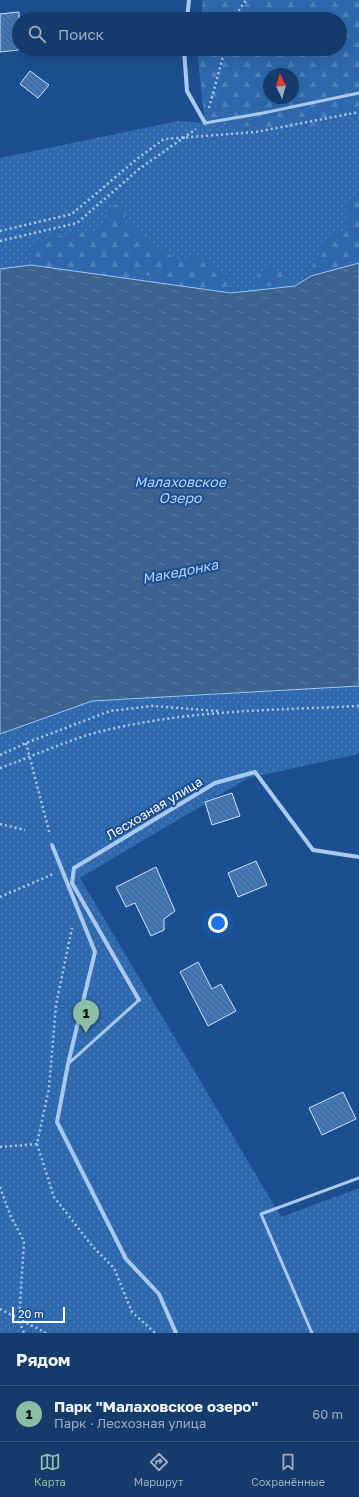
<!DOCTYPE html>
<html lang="ru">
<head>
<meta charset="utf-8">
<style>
	:root { --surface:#143b6b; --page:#214673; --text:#f1f3f6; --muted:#9dadc1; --line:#33557e; --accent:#8abfa5 }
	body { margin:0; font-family:"Golos Text",sans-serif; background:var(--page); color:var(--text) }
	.compass { position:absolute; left:263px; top:68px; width:36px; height:36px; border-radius:50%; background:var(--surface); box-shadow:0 4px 16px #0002; rotate:355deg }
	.scale { position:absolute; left:12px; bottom:10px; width:53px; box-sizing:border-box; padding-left:4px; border:2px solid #fff; border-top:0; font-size:11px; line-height:14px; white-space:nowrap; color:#fff; -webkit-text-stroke:3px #1b4f8f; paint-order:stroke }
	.you { position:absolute; left:218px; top:923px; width:14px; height:14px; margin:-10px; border:3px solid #fff; border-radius:50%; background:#1a73e8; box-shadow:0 0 0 6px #1a73e833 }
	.badge { display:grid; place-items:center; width:26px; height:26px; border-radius:50%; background:var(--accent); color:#111; font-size:13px; font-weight:700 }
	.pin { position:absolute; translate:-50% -33px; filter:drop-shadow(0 1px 2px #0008) }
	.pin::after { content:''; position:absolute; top:21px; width:14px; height:12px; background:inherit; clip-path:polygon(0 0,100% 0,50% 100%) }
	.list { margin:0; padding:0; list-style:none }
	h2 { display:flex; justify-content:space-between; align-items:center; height:52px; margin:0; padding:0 16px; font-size:17px }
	h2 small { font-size:13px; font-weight:400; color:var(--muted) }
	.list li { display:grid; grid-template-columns:26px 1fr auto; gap:12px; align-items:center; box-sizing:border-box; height:56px; padding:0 16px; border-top:1px solid var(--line) }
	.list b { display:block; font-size:15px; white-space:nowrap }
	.list p { margin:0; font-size:13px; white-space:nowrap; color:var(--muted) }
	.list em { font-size:13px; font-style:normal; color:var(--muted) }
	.icon { flex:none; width:22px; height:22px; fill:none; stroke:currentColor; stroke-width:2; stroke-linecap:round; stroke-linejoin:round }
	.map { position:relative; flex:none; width:359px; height:1333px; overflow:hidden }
	.search { position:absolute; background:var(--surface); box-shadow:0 4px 16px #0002; left:12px; right:12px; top:12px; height:44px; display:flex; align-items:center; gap:10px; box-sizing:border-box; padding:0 14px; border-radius:22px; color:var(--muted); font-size:15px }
	.sheet { height:108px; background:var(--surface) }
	nav { display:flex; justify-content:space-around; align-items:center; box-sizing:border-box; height:56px; border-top:1px solid var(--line); background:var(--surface); font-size:11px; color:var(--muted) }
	nav a { display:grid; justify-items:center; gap:2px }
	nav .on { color:var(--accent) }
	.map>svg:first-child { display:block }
</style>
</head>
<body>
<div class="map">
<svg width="359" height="1333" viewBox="0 0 359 1333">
	<defs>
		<pattern id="green-dots" width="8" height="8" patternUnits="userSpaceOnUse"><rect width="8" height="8" fill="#2e69ad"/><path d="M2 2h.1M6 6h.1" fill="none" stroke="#4d80b9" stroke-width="1.8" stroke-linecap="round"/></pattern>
		<pattern id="forest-firs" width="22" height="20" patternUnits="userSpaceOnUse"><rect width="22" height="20" fill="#2e69ad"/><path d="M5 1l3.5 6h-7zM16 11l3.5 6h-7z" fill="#4d80b9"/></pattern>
		<pattern id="water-ripples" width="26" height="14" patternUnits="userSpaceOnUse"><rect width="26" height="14" fill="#3c6290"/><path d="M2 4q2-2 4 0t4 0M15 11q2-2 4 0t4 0" fill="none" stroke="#597aa1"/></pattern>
		<pattern id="building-back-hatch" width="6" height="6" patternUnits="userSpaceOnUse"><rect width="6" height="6" fill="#4478b7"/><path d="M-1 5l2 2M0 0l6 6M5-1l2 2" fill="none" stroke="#486282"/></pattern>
	</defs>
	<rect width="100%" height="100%" fill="#1b4f8f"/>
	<g fill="url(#green-dots)" fill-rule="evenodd">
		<path d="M203 0H359V263L311 276 295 286 231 293 31 265 0 269V158L178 121 205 123 197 49H340V19H201ZM269 74H293V98H269Z"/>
		<polygon points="359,686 359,754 248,778 80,878 281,1217 359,1188 359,1333 0,1333 0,734 92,701"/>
	</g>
	<g fill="url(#forest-firs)" fill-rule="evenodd">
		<path d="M203 0H359V111L312 126 274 128 205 123 197 49H340V19H201ZM269 74H293V98H269Z"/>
		<path d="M353 197H359V262H343L322 284H308C308 281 307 278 308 275 310 270 325 241 328 238 334 233 342 234 349 227L348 204Z"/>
		<path d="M117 204 120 205 125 211V223L141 230 159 250 181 260 198 258 207 261 229 276V286L224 292 165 285 153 276 138 275 121 284 113 283 101 274C85 278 45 272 32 260L29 250 34 245 53 237 84 232 95 235 102 226 107 210Z"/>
		<polygon points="268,269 276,270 285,274 283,282 277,285 262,286 256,281 258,274"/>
	</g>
	<polygon fill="url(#water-ripples)" stroke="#9cc4f0" points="359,263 359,686 92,701 0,734 0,269 31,265 231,293 295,286 311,276"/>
	<g fill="url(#building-back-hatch)" stroke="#cfe3fa">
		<polygon points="19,12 19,50 0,52 0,14"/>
		<polygon points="30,71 49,85 38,98 20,84"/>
		<polygon points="232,793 240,816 212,825 205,802"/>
		<polygon points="256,861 267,885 238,897 228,873"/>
		<polygon points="156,867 175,911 164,919 164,930 151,936 135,903 126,907 116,887"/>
		<polygon points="198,962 212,989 221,984 236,1011 208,1026 180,972"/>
		<polygon points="343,1092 356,1119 322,1135 309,1108"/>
	</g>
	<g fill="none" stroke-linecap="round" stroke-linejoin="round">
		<g stroke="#a9c9ee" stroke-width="2.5" stroke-dasharray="2 3" stroke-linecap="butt">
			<polyline points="233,19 246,0"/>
			<polyline points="209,108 225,49"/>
			<polyline points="0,231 72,214 138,158 164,139 256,132 359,112"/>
			<polyline points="0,241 77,223 139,169 196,129"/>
			<polyline points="26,743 50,835"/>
			<polyline points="0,755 26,743 110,711 152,706 218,711"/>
			<path d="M0 768C37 755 73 737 111 729 193 710 276 710 359 706"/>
			<polyline points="0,824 25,830"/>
			<polyline points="0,897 53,874"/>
			<polyline points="37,1144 54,1197 93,1247 114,1268 132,1312 155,1333"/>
			<polyline points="0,1147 37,1144 49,1088 56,1005 72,928"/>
			<polyline points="0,1187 11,1217 24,1241 19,1321 24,1333"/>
			<polyline points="0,1309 46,1333"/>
		</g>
		<g stroke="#a9c9ee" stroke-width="3">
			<polyline points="205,123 263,113 359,93"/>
			<polyline points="68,1064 139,1000"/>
			<polyline points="312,1333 261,1214 359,1178"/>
		</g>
		<g stroke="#a9c9ee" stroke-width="4">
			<polyline points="187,19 189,0"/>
			<polyline points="184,49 187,91 205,123"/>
			<polyline points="52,845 95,952 68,1064 57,1122 126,1259 159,1294 176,1333"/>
			<polyline points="139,1000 72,883 74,868 215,783 255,772 313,850 359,857"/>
		</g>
	</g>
	<g text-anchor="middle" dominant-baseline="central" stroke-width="4" stroke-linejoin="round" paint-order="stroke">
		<g font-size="13" fill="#fff" stroke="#1b4f8f">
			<text transform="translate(154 808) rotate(-31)">Лесхозная улица</text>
		</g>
		<g font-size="14" font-style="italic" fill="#b5d3f5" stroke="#1b4f8f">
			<text x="180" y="481">Малаховское<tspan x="180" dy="16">Озеро</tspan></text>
			<text transform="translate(180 571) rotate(-11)">Македонка</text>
		</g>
	</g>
</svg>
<svg class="compass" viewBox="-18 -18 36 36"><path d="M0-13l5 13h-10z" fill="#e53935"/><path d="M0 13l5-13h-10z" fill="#9dadc1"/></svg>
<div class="scale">20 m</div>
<div class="you"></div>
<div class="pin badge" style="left:86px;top:1033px">1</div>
<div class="search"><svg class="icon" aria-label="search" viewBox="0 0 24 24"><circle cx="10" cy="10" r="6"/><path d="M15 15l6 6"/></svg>Поиск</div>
</div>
<section class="sheet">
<h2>Рядом<small></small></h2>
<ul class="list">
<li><span class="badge">1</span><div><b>Парк &quot;Малаховское озеро&quot;</b><p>Парк · Лесхозная улица</p></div><em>60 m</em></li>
</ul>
</section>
<nav>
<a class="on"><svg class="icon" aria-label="map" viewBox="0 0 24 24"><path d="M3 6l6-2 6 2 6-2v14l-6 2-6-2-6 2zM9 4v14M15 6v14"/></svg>Карта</a>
<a><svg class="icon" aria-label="directions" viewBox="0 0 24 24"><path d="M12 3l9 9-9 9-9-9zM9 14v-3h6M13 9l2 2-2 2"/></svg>Маршрут</a>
<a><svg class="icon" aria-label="saved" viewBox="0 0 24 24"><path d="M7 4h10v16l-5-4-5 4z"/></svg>Сохранённые</a>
</nav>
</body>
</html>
